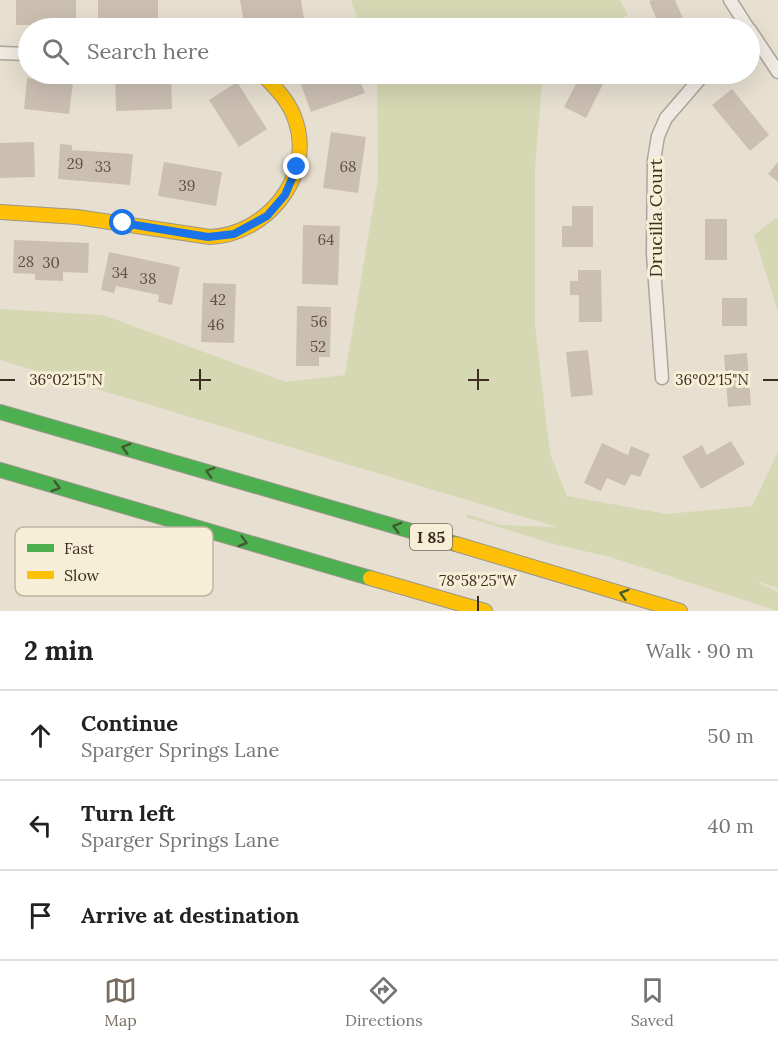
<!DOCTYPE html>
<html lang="en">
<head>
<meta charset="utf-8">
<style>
	:root { --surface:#fff; --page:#f2f2f2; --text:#222; --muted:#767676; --line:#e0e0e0; --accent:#786c5e }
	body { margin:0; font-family:Lora,serif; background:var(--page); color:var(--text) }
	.stop { position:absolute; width:18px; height:18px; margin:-14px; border:4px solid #1a73e8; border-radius:50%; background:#fff }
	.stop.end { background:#1a73e8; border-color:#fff; box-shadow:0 2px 6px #0008 }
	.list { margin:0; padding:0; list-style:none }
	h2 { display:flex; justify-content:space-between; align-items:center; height:78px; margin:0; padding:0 24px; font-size:26px }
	h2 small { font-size:20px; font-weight:400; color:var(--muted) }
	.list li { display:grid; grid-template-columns:39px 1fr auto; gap:18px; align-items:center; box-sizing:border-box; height:90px; padding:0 24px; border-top:2px solid var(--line) }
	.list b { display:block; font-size:22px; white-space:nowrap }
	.list p { margin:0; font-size:20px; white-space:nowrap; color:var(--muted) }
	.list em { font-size:20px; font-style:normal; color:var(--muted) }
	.icon { flex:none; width:33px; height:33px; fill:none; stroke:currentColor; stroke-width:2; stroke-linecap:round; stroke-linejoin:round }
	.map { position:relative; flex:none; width:778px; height:611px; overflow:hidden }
	.search { position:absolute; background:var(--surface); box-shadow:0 6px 24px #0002; left:18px; right:18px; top:18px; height:66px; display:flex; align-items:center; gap:15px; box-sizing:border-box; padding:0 21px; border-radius:33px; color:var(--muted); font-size:22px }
	.sheet { height:348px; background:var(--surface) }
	nav { display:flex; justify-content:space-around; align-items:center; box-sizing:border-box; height:84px; border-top:2px solid var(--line); background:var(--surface); font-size:16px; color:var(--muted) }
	nav a { display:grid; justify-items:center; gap:3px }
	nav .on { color:var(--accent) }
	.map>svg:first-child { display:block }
</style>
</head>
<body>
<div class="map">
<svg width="778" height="611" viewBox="0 0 778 611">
	<rect width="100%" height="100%" fill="#e7e0d1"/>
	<g fill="#d6d7b3">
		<polygon points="351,0 620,0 628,15 605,28 361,28"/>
		<polygon points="377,74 543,74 535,167 535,325 550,454 567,496 667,514 752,506 778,452 778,588 753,580 778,592 778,611 610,557 550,543 466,517 467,514 500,525 557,527 0,360 0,309 103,315 286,382 345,375 378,179"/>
		<polygon points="776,218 778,219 778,312 754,235"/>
	</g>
	<g fill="#cbbfb2">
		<rect x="16" y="0" width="60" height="25"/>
		<rect x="98" y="0" width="60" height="26"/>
		<polygon points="240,0 301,0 304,19 245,28"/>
		<polygon points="652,0 675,0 687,28 660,28 649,1"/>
		<polygon points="171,74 172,109 116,111 115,75"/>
		<polygon points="314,74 357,74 365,93 311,112 299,79"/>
		<polygon points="581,74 587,74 604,82 586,118 564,107"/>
		<polygon points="27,78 73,83 69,114 24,109"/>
		<polygon points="237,82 267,129 239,147 209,100"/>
		<polygon points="732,89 769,135 750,151 712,105"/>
		<polygon points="331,132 366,137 358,193 323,188"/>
		<polygon points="34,142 35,177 0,178 0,143"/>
		<polygon points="60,144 72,145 72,150 133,154 130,185 58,179"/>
		<polygon points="164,162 222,172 216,206 158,196"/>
		<polygon points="778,162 778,182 768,174"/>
		<polygon points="572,206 593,206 593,247 562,247 562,226 572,226"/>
		<rect x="705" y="219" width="22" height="41"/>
		<polygon points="303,225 340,226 338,285 302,284"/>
		<polygon points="14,240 89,243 88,273 63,272 63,281 35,280 35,274 13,273"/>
		<polygon points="109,252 180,267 172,305 158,302 159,295 116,286 114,293 101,290"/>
		<polygon points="578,270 601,270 602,322 579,322 579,295 570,295 570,281 578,281"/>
		<polygon points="203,283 236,284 234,343 201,342"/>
		<rect x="722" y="298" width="25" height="28"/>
		<polygon points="297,306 331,307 330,357 319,357 319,366 296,366"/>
		<polygon points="588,350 593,395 571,397 566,352"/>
		<polygon points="747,353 751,405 728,407 724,355"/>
		<polygon points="731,441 745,464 701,489 682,457 702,445 707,455"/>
		<polygon points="602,443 628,455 631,446 650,454 640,477 631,474 625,486 607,478 601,491 584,483"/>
	</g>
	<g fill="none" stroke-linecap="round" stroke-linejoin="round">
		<defs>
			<g id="street">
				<polyline points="730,0 748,28"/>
				<polyline points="750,30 778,72"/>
				<polyline points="0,53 28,54"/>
				<polyline points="662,378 653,254 654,160 658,136 666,118 704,74"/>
			</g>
			<g id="fast">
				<polyline points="0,412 456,544"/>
				<polyline points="0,470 370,578"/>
			</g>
			<g id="slow">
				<path d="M0 212 77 217 210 237C265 235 314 178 296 122 290 102 276 88 262 74"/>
				<polyline points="456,544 680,611"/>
				<polyline points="370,578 485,611"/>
			</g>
		</defs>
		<use href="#street" stroke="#ada599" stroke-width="15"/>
		<use href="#fast" stroke="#9c958a" stroke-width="16"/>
		<use href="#slow" stroke="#9c958a" stroke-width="16"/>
		<use href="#street" stroke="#efebe3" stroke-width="12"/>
		<use href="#fast" stroke="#4caf50" stroke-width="14"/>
		<use href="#slow" stroke="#ffc107" stroke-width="14"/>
	</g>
	<defs><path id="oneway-chevron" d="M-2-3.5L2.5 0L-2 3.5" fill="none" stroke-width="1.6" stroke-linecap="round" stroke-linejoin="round" transform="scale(1.5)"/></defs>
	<g stroke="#425b31">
		<use href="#oneway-chevron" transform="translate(126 448) rotate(-164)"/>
		<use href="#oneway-chevron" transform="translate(210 472) rotate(-164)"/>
		<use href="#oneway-chevron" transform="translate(56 487) rotate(16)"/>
		<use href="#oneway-chevron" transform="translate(397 527) rotate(-164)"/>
		<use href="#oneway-chevron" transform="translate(243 542) rotate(16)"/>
		<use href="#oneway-chevron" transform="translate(624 594) rotate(-164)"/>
	</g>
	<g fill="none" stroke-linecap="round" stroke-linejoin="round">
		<polyline stroke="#1a73e8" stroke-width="8" points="123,223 208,237 234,234 267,216 285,195 297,167"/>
	</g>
	<path fill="none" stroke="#3d2e20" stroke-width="2" d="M200 369V390M478 369V390M0 380H15M190 380H211M468 380H489M763 380H778M478 596V611"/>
	<g text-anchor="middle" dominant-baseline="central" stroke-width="6" stroke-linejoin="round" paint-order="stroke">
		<g font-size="15" fill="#605244">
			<text x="75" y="163">29</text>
			<text x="103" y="166">33</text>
			<text x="348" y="166">68</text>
			<text x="187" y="185">39</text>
			<text x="326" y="239">64</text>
			<text x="26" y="261">28</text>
			<text x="51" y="262">30</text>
			<text x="120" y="272">34</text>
			<text x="148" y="278">38</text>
			<text x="218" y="299">42</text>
			<text x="319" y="321">56</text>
			<text x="216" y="324">46</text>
			<text x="318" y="346">52</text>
		</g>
		<rect fill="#f7eed8" stroke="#756857" stroke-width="1.5" x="410" y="524" width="42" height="26" rx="4.5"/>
		<g font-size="16" font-weight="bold" fill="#3d2e20">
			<text x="431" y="537">I 85</text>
		</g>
		<g font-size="18" fill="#3d2e20" stroke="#f7eed8">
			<text transform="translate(655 218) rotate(-90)">Drucilla Court</text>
		</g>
	</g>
	<rect x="15" y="527" width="198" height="69" rx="9" fill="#f7eed8" stroke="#bfb4a1" stroke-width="1.5"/>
	<rect x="27" y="544" width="27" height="8" fill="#4caf50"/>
	<rect x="27" y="571" width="27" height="8" fill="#ffc107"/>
	<g font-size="16" fill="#3d2e20">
		<text x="64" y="554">Fast</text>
		<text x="64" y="581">Slow</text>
	</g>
	<g font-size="15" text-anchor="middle" fill="#3d2e20" stroke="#f7eed8" stroke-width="6" stroke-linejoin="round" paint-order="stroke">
		<text x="66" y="385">36°02'15"N</text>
		<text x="712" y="385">36°02'15"N</text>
		<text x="478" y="586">78°58'25"W</text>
	</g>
</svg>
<div class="stop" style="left:123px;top:223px"></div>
<div class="stop end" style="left:297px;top:167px"></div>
<div class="search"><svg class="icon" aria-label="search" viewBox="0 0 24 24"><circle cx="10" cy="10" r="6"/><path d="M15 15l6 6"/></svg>Search here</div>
</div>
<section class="sheet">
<h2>2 min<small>Walk · 90 m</small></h2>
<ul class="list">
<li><svg class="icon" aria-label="ahead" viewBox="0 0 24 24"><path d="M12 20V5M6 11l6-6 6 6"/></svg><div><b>Continue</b><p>Sparger Springs Lane</p></div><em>50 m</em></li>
<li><svg class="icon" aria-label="left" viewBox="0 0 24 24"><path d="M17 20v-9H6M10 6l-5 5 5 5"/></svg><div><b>Turn left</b><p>Sparger Springs Lane</p></div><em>40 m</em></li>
<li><svg class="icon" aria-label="arrive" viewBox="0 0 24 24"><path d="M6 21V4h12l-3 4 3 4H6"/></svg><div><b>Arrive at destination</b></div></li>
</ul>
</section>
<nav>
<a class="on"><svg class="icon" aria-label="map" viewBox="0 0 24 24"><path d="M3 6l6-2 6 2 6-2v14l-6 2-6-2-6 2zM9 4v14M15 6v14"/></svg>Map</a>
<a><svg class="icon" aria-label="directions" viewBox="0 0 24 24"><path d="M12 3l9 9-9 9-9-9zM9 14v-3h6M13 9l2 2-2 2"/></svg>Directions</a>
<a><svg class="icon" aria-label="saved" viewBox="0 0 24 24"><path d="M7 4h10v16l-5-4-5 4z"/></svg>Saved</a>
</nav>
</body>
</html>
